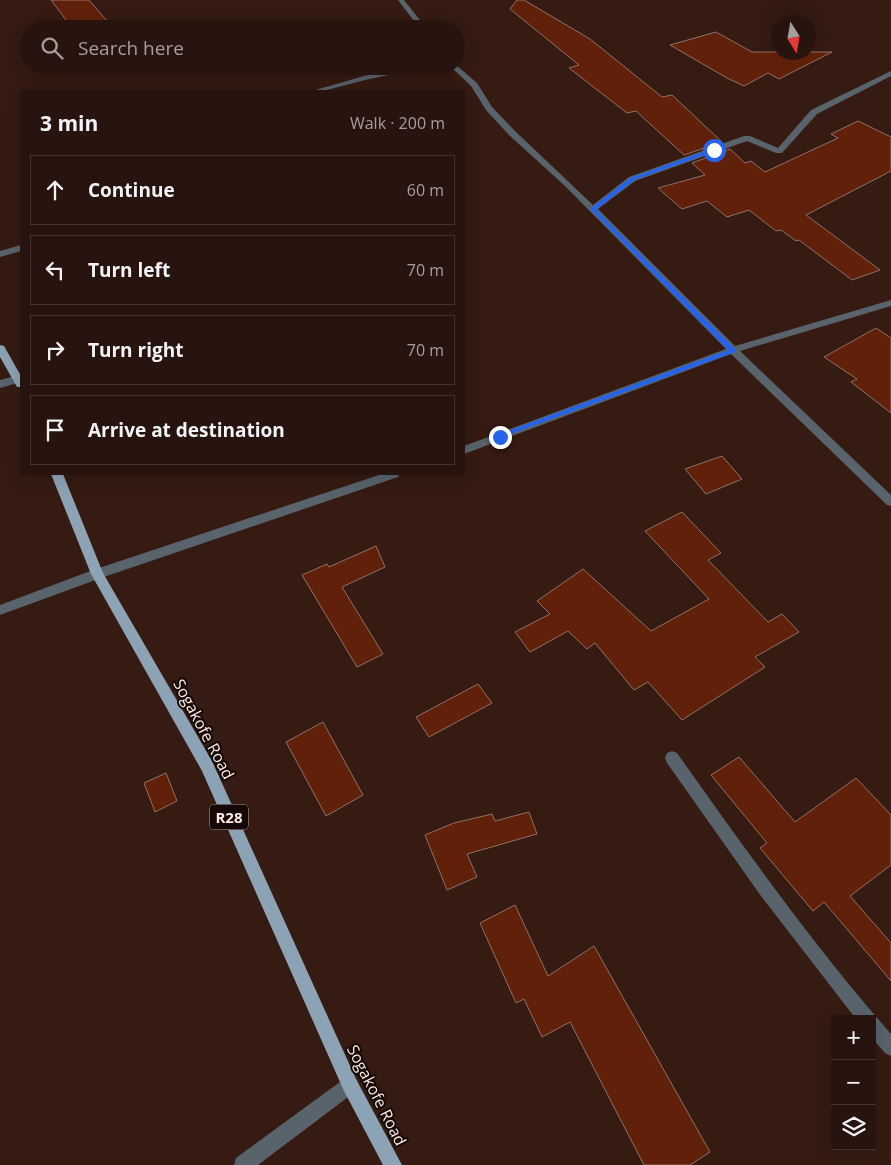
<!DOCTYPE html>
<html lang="en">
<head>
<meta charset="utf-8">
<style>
	:root { --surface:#28140e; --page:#301d17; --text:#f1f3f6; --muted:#a59e9e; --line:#44332e }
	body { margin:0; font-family:"Open Sans",sans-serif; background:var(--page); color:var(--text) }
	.controls { position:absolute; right:15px; bottom:15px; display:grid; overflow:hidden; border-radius:0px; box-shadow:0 5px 20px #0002 }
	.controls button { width:45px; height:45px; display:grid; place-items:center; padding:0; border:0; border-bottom:1px solid var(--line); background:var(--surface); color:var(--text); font:25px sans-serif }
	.compass { position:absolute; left:771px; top:15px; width:45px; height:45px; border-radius:50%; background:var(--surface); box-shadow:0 5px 20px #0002; rotate:169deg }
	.stop { position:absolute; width:15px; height:15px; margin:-11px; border:4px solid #2563eb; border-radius:50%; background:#fff }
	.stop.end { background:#2563eb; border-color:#fff; box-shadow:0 1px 5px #0008 }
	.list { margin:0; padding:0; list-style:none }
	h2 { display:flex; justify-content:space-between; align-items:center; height:65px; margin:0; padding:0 20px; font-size:21px }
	h2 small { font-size:16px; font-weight:400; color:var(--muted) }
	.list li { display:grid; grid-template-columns:32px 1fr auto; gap:15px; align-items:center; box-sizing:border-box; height:70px; margin:0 10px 10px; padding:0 10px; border:1px solid var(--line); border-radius:0px }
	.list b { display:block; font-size:19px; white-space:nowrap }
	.list em { font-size:16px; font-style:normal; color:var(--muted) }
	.icon { flex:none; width:28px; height:28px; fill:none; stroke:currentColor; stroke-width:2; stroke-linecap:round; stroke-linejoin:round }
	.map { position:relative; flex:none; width:891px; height:1165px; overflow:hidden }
	.search { position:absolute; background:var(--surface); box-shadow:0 5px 20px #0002; left:20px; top:20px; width:445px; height:55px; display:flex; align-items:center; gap:12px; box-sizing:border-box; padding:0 18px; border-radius:28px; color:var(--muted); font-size:19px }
	.panel { position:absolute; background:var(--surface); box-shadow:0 5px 20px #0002; left:20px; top:90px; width:445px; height:385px; border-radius:0px }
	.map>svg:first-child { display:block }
</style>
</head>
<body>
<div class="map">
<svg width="891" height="1165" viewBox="0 0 891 1165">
	<rect width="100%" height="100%" fill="#351b12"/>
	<g fill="#602009" stroke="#917167">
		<polygon points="51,0 89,0 114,29 73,29"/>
		<polygon points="517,0 524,0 590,39 662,97 672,95 722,142 684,155 636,111 627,113 569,68 579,65 510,9"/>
		<polygon points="716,32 752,52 832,52 779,79 768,73 744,86 727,78 670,45"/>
		<polygon points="858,121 891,137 891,171 806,215 880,270 852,280 799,240 796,241 781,230 776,231 749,210 727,217 707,201 682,209 658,188 705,175 692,163 730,149 745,163 751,161 765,172 838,138 831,134"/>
		<polygon points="876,328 891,338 891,413 851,382 857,379 824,357"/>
		<polygon points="722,456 742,479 706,494 685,469"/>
		<polygon points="682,512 721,553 708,560 768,622 782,614 799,632 755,657 765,667 682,720 648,682 634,690 595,643 587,649 568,631 530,652 515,632 550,614 537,601 583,569 651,631 709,599 645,531"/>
		<polygon points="376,546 385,567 342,587 383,654 357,667 302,575 327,564 329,567"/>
		<polygon points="478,684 492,703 429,737 416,717"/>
		<polygon points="323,722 363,795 326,816 286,742"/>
		<polygon points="739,757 795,822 856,778 891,815 891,865 850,896 891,943 891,981 824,902 813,911 760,848 767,843 711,775"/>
		<polygon points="166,773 177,801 155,812 144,783"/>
		<polygon points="529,812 537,834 467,854 477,877 447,890 425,835 454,823 492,814 495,821"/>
		<polygon points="515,905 548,976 594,946 710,1152 690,1165 644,1165 570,1022 542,1037 524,999 516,1003 480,923"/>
	</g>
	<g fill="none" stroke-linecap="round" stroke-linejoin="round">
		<g fill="#58636c" fill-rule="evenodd">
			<polygon points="398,0 404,0 427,29 420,29"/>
			<polygon points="456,65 477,83 492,107 515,131 593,205 629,177 744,136 750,136 778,148 811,110 891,71 891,76 817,114 782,153 776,153 747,141 635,181 598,209 735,346 891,300 891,306 740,351 891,495 891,506 887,505 731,354 464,454 464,446 726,349 565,186 509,135 486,110 471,86 450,66"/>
			<polygon points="415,66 431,66 365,80 323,91 312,91 364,76"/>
			<polygon points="21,245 21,251 0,257 0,251"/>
			<polygon points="19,375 21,376 21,382 0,388 0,380"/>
			<polygon points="382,474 400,474 398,477 101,578 0,615 0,605 93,570"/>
			<path d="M672 751 677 753C745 849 814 946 891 1034V1056L885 1053 872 1038V1019H856L761 896 667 763 665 758 667 753Z"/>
			<polygon points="350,1076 356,1079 359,1085 356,1091 258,1165 234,1165 236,1158 344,1079"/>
		</g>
		<g fill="#8ca3b5" fill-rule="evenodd">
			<polygon points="0,345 4,346 21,376 21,387 17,387 0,357"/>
			<polygon points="51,474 63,474 103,573 212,761 356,1079 402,1165 383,1165 344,1091 202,771 91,574"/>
		</g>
	</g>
	<polygon fill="#2563eb" points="714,148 716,151 634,180 596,210 735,349 735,352 497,439 497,435 728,350 590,209 630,178"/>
	<g text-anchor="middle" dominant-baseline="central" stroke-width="4" stroke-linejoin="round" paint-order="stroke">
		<rect fill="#140906" stroke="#b7a6a1" stroke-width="1" x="210" y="804.5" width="38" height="25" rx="4"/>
		<g font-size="15" font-weight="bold" fill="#fdeae4">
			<text x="229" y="817">R28</text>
		</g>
		<g font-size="16" fill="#fdeae4" stroke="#140906">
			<text transform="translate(204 729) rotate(62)">Sogakofe Road</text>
			<text transform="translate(377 1095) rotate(63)">Sogakofe Road</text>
		</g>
	</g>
</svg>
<div class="controls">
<button>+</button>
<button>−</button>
<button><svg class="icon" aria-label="layers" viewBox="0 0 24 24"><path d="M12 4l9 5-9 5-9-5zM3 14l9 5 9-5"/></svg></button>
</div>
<svg class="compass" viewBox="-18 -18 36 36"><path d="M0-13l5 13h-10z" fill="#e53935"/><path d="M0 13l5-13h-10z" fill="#a59e9e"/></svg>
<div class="stop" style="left:714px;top:150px"></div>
<div class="stop end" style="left:500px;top:437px"></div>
<div class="search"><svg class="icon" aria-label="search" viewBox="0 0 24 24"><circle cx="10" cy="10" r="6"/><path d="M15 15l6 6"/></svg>Search here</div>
<section class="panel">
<h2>3 min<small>Walk · 200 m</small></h2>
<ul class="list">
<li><svg class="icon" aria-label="ahead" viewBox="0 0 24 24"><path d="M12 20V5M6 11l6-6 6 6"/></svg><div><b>Continue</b></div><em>60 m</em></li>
<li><svg class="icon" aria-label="left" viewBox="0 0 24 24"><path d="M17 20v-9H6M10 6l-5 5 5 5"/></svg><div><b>Turn left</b></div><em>70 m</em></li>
<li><svg class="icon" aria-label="right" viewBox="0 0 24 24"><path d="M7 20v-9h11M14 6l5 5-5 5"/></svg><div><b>Turn right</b></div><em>70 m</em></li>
<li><svg class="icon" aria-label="arrive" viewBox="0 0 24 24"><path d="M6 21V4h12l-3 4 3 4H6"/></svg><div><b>Arrive at destination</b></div></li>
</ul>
</section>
</div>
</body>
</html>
